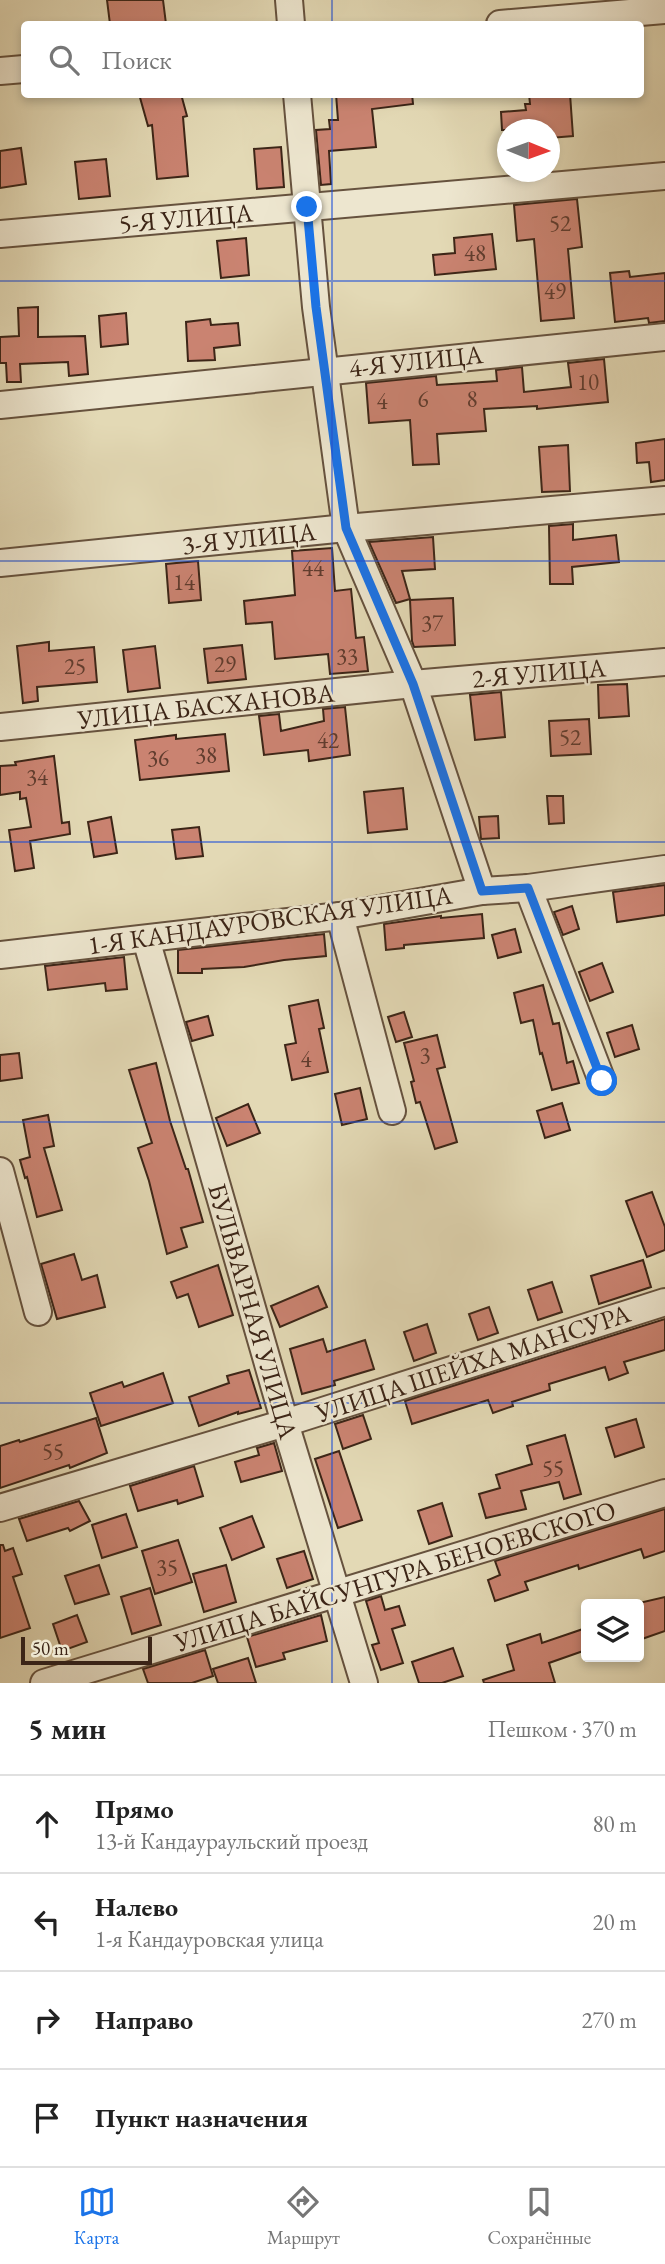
<!DOCTYPE html>
<html lang="ru">
<head>
<meta charset="utf-8">
<style>
	:root { --surface:#fff; --page:#f2f2f2; --text:#222; --muted:#767676; --line:#e0e0e0; --accent:#1a73e8 }
	body { margin:0; font-family:"EB Garamond",serif; background:var(--page); color:var(--text) }
	.controls { position:absolute; right:21px; bottom:21px; display:grid; overflow:hidden; border-radius:7px; box-shadow:0 4px 10px #0003 }
	.controls button { width:63px; height:63px; display:grid; place-items:center; padding:0; border:0; border-bottom:2px solid var(--line); background:var(--surface); color:var(--text); font:35px sans-serif }
	.compass { position:absolute; left:497px; top:119px; width:63px; height:63px; border-radius:50%; background:var(--surface); box-shadow:0 4px 10px #0003; rotate:91deg }
	.scale { position:absolute; left:21px; bottom:18px; width:131px; box-sizing:border-box; padding-left:7px; border:4px solid #3c2517; border-top:0; font-size:19px; line-height:24px; white-space:nowrap; color:#3c2517; -webkit-text-stroke:5px #ede6cf; paint-order:stroke }
	.stop { position:absolute; width:21px; height:21px; margin:-16px; border:5px solid #1a73e8; border-radius:50%; background:#fff }
	.stop.end { background:#1a73e8; border-color:#fff; box-shadow:0 2px 7px #0008 }
	.list { margin:0; padding:0; list-style:none }
	h2 { display:flex; justify-content:space-between; align-items:center; height:91px; margin:0; padding:0 28px; font-size:30px }
	h2 small { font-size:23px; font-weight:400; color:var(--muted) }
	.list li { display:grid; grid-template-columns:46px 1fr auto; gap:21px; align-items:center; box-sizing:border-box; height:98px; padding:0 28px; border-top:2px solid var(--line) }
	.list b { display:block; font-size:26px; white-space:nowrap }
	.list p { margin:0; font-size:23px; white-space:nowrap; color:var(--muted) }
	.list em { font-size:23px; font-style:normal; color:var(--muted) }
	.icon { flex:none; width:38px; height:38px; fill:none; stroke:currentColor; stroke-width:2; stroke-linecap:round; stroke-linejoin:round }
	.map { position:relative; flex:none; width:665px; height:1683px; overflow:hidden }
	.search { position:absolute; background:var(--surface); box-shadow:0 4px 10px #0003; left:21px; right:21px; top:21px; height:77px; display:flex; align-items:center; gap:18px; box-sizing:border-box; padding:0 24px; border-radius:7px; color:var(--muted); font-size:26px }
	.sheet { height:483px; background:var(--surface) }
	nav { display:flex; justify-content:space-around; align-items:center; box-sizing:border-box; height:98px; border-top:2px solid var(--line); background:var(--surface); font-size:19px; color:var(--muted) }
	nav a { display:grid; justify-items:center; gap:4px }
	nav .on { color:var(--accent) }
	.map>svg:first-child { display:block }
</style>
</head>
<body>
<div class="map">
<svg width="665" height="1683" viewBox="0 0 665 1683">
	<rect width="100%" height="100%" fill="#e3d9b5"/>
	<filter id="stains"><feTurbulence type="fractalNoise" baseFrequency=".00286" numOctaves="4"/><feColorMatrix values="0 0 0 0 .2 0 0 0 0 .09 0 0 0 0 .02 0 0 0 .5 -.17"/></filter>
	<radialGradient id="worn" r=".72"><stop offset=".6" stop-color="#630" stop-opacity="0"/><stop offset="1" stop-color="#630" stop-opacity=".3"/></radialGradient>
	<g fill="#ca8371" stroke="#3c2517" stroke-width="2">
		<polygon points="107,0 163,0 166,24 110,24"/>
		<polygon points="139,94 181,94 187,116 183,117 188,176 157,179 152,125 148,126"/>
		<polygon points="336,94 412,94 413,104 372,109 376,147 329,151 331,184 321,185 316,130 330,129 329,120 338,120"/>
		<polygon points="529,94 570,94 573,136 550,138 550,130 502,130 501,112 526,110 525,104 530,104"/>
		<polygon points="281,147 284,187 257,189 254,149"/>
		<polygon points="21,148 26,184 0,188 0,151"/>
		<polygon points="106,159 110,196 79,199 75,162"/>
		<polygon points="577,199 582,247 568,249 574,318 541,321 534,239 517,241 514,205"/>
		<polygon points="492,234 496,269 435,275 433,255 455,253 454,238"/>
		<polygon points="246,238 249,275 221,278 217,241"/>
		<polygon points="629,271 630,277 665,273 665,321 649,323 648,318 615,322 610,273"/>
		<polygon points="38,307 38,337 85,336 88,374 69,376 68,362 20,364 21,382 7,382 6,363 0,363 0,337 19,336 18,308"/>
		<polygon points="126,313 128,344 101,347 99,316"/>
		<polygon points="210,319 211,325 238,323 240,345 214,348 215,360 188,361 186,322"/>
		<polygon points="604,359 608,402 537,409 537,406 484,409 486,431 437,434 439,464 413,465 410,420 369,423 366,383 436,376 437,385 497,381 496,370 522,367 524,392 571,387 568,363"/>
		<polygon points="665,439 665,480 651,482 649,462 637,463 636,443"/>
		<polygon points="568,445 570,491 542,492 539,447"/>
		<polygon points="573,524 573,540 616,535 619,562 572,567 573,584 550,584 549,526"/>
		<polygon points="433,537 435,569 402,571 410,599 396,603 369,542"/>
		<polygon points="332,548 335,591 351,589 356,638 364,637 368,671 330,674 328,654 275,659 272,622 246,624 244,601 295,595 292,551"/>
		<polygon points="198,561 201,600 169,603 166,564"/>
		<polygon points="453,598 455,645 414,647 412,641 410,600"/>
		<polygon points="49,642 49,651 94,647 97,682 37,687 38,701 23,703 17,646"/>
		<polygon points="242,645 246,679 208,683 204,649"/>
		<polygon points="155,646 160,688 128,692 123,650"/>
		<polygon points="627,684 629,716 599,718 598,685"/>
		<polygon points="501,692 505,737 475,740 470,695"/>
		<polygon points="345,707 350,755 309,761 308,750 264,755 259,716 279,714 281,731 324,721 323,709"/>
		<polygon points="589,719 591,754 551,756 549,721"/>
		<polygon points="225,734 229,771 140,780 135,740 176,735 176,739"/>
		<polygon points="54,756 62,823 69,822 70,834 30,841 34,868 15,871 9,830 31,827 26,798 20,799 20,792 0,795 0,766 16,765 15,762"/>
		<polygon points="403,788 407,829 368,833 364,792"/>
		<polygon points="547,796 563,796 564,823 549,824"/>
		<polygon points="498,816 499,838 481,839 479,817"/>
		<polygon points="111,817 117,853 94,857 88,822"/>
		<polygon points="199,827 203,856 176,859 172,830"/>
		<polygon points="665,885 665,915 617,922 613,892"/>
		<polygon points="572,906 579,929 563,935 554,912"/>
		<polygon points="482,914 484,938 404,945 404,948 386,950 384,924 441,916 441,918"/>
		<polygon points="515,929 521,952 498,958 492,935"/>
		<polygon points="324,934 326,956 284,960 244,967 202,969 202,973 178,973 178,950"/>
		<polygon points="124,957 127,989 106,991 105,983 48,990 45,966"/>
		<polygon points="602,963 613,992 590,1001 579,972"/>
		<polygon points="543,985 553,1024 559,1023 567,1063 573,1061 579,1083 552,1090 542,1053 540,1054 533,1020 521,1023 514,993"/>
		<polygon points="318,1000 324,1028 319,1029 328,1072 292,1080 285,1045 296,1043 289,1006"/>
		<polygon points="404,1012 412,1037 396,1042 388,1017"/>
		<polygon points="208,1016 213,1035 192,1041 186,1022"/>
		<polygon points="632,1025 639,1049 615,1057 607,1033"/>
		<polygon points="437,1035 445,1067 437,1069 457,1142 435,1149 420,1102 416,1103 411,1082 414,1081 404,1043"/>
		<polygon points="19,1053 22,1078 0,1081 0,1055"/>
		<polygon points="156,1063 170,1121 186,1169 188,1169 203,1222 181,1228 187,1247 167,1254 149,1181 138,1148 152,1143 129,1070"/>
		<polygon points="360,1088 367,1119 342,1125 335,1094"/>
		<polygon points="562,1103 570,1130 545,1138 537,1111"/>
		<polygon points="248,1104 260,1133 227,1146 216,1118"/>
		<polygon points="48,1115 54,1146 44,1148 62,1210 37,1217 27,1177 25,1178 20,1160 30,1157 23,1120"/>
		<polygon points="652,1192 665,1227 665,1250 647,1257 626,1201"/>
		<polygon points="74,1254 82,1280 97,1275 105,1307 57,1319 41,1264"/>
		<polygon points="643,1260 651,1287 599,1304 591,1276"/>
		<polygon points="218,1265 233,1315 199,1327 188,1294 177,1298 171,1282"/>
		<polygon points="552,1282 562,1312 538,1320 528,1290"/>
		<polygon points="318,1286 327,1307 280,1327 271,1306"/>
		<polygon points="489,1307 498,1333 478,1340 469,1314"/>
		<polygon points="665,1319 665,1350 624,1362 628,1373 609,1380 605,1367 549,1384 550,1390 512,1402 513,1406 493,1413 488,1400 412,1424 405,1401"/>
		<polygon points="427,1324 436,1353 414,1361 404,1332"/>
		<polygon points="323,1339 327,1352 365,1340 374,1369 334,1381 335,1385 302,1394 290,1349"/>
		<polygon points="249,1370 261,1408 238,1414 238,1412 199,1426 189,1397 229,1383 227,1376"/>
		<polygon points="163,1373 173,1403 101,1426 90,1393 122,1382 124,1387"/>
		<polygon points="363,1415 371,1439 343,1449 335,1424"/>
		<polygon points="96,1418 107,1453 77,1465 70,1468 69,1465 0,1488 0,1446 19,1440 20,1442"/>
		<polygon points="636,1419 644,1447 615,1457 606,1428"/>
		<polygon points="565,1435 581,1494 564,1499 559,1482 521,1491 526,1509 486,1518 479,1494 500,1488 496,1475 532,1464 527,1446"/>
		<polygon points="274,1443 282,1471 241,1482 235,1462 259,1455 257,1448"/>
		<polygon points="339,1451 362,1520 338,1528 315,1459"/>
		<polygon points="194,1466 203,1496 178,1504 177,1500 138,1511 130,1486"/>
		<polygon points="79,1501 90,1521 70,1531 68,1528 27,1541 19,1519"/>
		<polygon points="442,1503 452,1536 429,1544 418,1511"/>
		<polygon points="665,1509 665,1551 644,1558 641,1549 579,1569 578,1565 525,1582 528,1590 495,1601 488,1580 500,1575 495,1561"/>
		<polygon points="126,1514 137,1547 102,1558 92,1525"/>
		<polygon points="252,1516 264,1547 232,1560 220,1528"/>
		<polygon points="178,1540 192,1582 155,1594 142,1551"/>
		<polygon points="0,1545 3,1545 5,1551 13,1548 22,1574 13,1577 30,1628 0,1638"/>
		<polygon points="304,1551 313,1579 287,1588 277,1559"/>
		<polygon points="99,1565 109,1594 75,1604 65,1576"/>
		<polygon points="226,1565 236,1602 204,1612 193,1574"/>
		<polygon points="150,1588 161,1625 132,1634 121,1597"/>
		<polygon points="381,1596 385,1610 399,1606 405,1625 392,1629 403,1663 381,1670 372,1645 379,1643 366,1601"/>
		<polygon points="665,1597 665,1631 639,1640 639,1603"/>
		<polygon points="77,1615 87,1642 62,1651 53,1624"/>
		<polygon points="321,1615 327,1641 283,1653 285,1659 256,1667 247,1637"/>
		<polygon points="586,1628 586,1650 549,1663 555,1683 484,1683 483,1680 514,1670 507,1645 540,1634 542,1643"/>
		<polygon points="453,1648 463,1676 442,1683 419,1683 412,1662"/>
		<polygon points="205,1650 213,1676 192,1683 148,1683 143,1669"/>
		<polygon points="248,1658 256,1683 218,1683 213,1669"/>
	</g>
	<g fill="none" stroke-linecap="round" stroke-linejoin="round">
		<defs>
			<g id="minor">
				<polyline points="289,0 291,24"/>
				<polyline points="500,24 665,10"/>
				<polyline points="0,71 24,69"/>
				<polyline points="297,94 316,307 346,528 413,684 482,891"/>
				<polyline points="0,234 665,176"/>
				<polyline points="0,405 665,337"/>
				<polyline points="0,563 346,528 665,500"/>
				<polyline points="0,727 413,684 665,662"/>
				<polyline points="528,888 602,1081"/>
				<polyline points="340,916 392,1111"/>
				<polyline points="146,939 285,1423 364,1683"/>
				<polyline points="0,955 340,916 482,891 528,888 665,869"/>
				<polyline points="0,1171 38,1312"/>
				<polyline points="0,1508 285,1423 665,1302"/>
				<polyline points="44,1683 665,1493"/>
			</g>
		</defs>
		<use href="#minor" stroke="#66523e" stroke-width="30"/>
		<use href="#minor" stroke="#ede6cf" stroke-width="26"/>
	</g>
	<g fill="none" stroke-linecap="round" stroke-linejoin="round">
		<polyline stroke="#1a73e8" stroke-width="9" points="307,207 316,307 346,528 413,684 482,891 528,888 602,1081"/>
	</g>
	<path fill="none" stroke="#1d4ed8" stroke-width="2" stroke-opacity="0.55" d="M332 0V24M332 94V1683M0 281H665M0 561H665M0 842H665M0 1122H665M0 1403H665"/>
	<g text-anchor="middle" dominant-baseline="central" stroke-width="5" stroke-linejoin="round" paint-order="stroke">
		<g font-size="23" fill="#603c2e">
			<text x="560" y="223">52</text>
			<text x="475" y="253">48</text>
			<text x="555" y="291">49</text>
			<text x="588" y="382">10</text>
			<text x="423" y="399">6</text>
			<text x="472" y="399">8</text>
			<text x="382" y="401">4</text>
			<text x="313" y="568">44</text>
			<text x="184" y="582">14</text>
			<text x="432" y="623">37</text>
			<text x="347" y="656">33</text>
			<text x="225" y="664">29</text>
			<text x="75" y="666">25</text>
			<text x="570" y="737">52</text>
			<text x="328" y="740">42</text>
			<text x="206" y="755">38</text>
			<text x="158" y="758">36</text>
			<text x="37" y="777">34</text>
			<text x="425" y="1055">3</text>
			<text x="306" y="1059">4</text>
			<text x="53" y="1451">55</text>
			<text x="553" y="1468">55</text>
			<text x="167" y="1567">35</text>
		</g>
		<g font-size="26" fill="#3c2517" stroke="#ede6cf">
			<text transform="translate(186 218) rotate(-5)">5-Я УЛИЦА</text>
			<text transform="translate(416 361) rotate(-6)">4-Я УЛИЦА</text>
			<text transform="translate(249 538) rotate(-6)">3-Я УЛИЦА</text>
			<text transform="translate(539 673) rotate(-5)">2-Я УЛИЦА</text>
			<text transform="translate(206 706) rotate(-6)">УЛИЦА БАСХАНОВА</text>
			<text transform="translate(270 920) rotate(-8)">1-Я КАНДАУРОВСКАЯ УЛИЦА</text>
			<text transform="translate(253 1311) rotate(74)">БУЛЬВАРНАЯ УЛИЦА</text>
			<text transform="translate(473 1363) rotate(-18)">УЛИЦА ШЕЙХА МАНСУРА</text>
			<text transform="translate(395 1576) rotate(-17)">УЛИЦА БАЙСУНГУРА БЕНОЕВСКОГО</text>
		</g>
	</g>
	<rect width="100%" height="100%" filter="url(#stains)"/>
	<rect width="100%" height="100%" fill="url(#worn)"/>
</svg>
<div class="controls">
<button><svg class="icon" aria-label="layers" viewBox="0 0 24 24"><path d="M12 4l9 5-9 5-9-5zM3 14l9 5 9-5"/></svg></button>
</div>
<svg class="compass" viewBox="-18 -18 36 36"><path d="M0-13l5 13h-10z" fill="#e53935"/><path d="M0 13l5-13h-10z" fill="#767676"/></svg>
<div class="scale">50 m</div>
<div class="stop" style="left:602px;top:1081px"></div>
<div class="stop end" style="left:307px;top:207px"></div>
<div class="search"><svg class="icon" aria-label="search" viewBox="0 0 24 24"><circle cx="10" cy="10" r="6"/><path d="M15 15l6 6"/></svg>Поиск</div>
</div>
<section class="sheet">
<h2>5 мин<small>Пешком · 370 m</small></h2>
<ul class="list">
<li><svg class="icon" aria-label="ahead" viewBox="0 0 24 24"><path d="M12 20V5M6 11l6-6 6 6"/></svg><div><b>Прямо</b><p>13-й Кандаураульский проезд</p></div><em>80 m</em></li>
<li><svg class="icon" aria-label="left" viewBox="0 0 24 24"><path d="M17 20v-9H6M10 6l-5 5 5 5"/></svg><div><b>Налево</b><p>1-я Кандауровская улица</p></div><em>20 m</em></li>
<li><svg class="icon" aria-label="right" viewBox="0 0 24 24"><path d="M7 20v-9h11M14 6l5 5-5 5"/></svg><div><b>Направо</b></div><em>270 m</em></li>
<li><svg class="icon" aria-label="arrive" viewBox="0 0 24 24"><path d="M6 21V4h12l-3 4 3 4H6"/></svg><div><b>Пункт назначения</b></div></li>
</ul>
</section>
<nav>
<a class="on"><svg class="icon" aria-label="map" viewBox="0 0 24 24"><path d="M3 6l6-2 6 2 6-2v14l-6 2-6-2-6 2zM9 4v14M15 6v14"/></svg>Карта</a>
<a><svg class="icon" aria-label="directions" viewBox="0 0 24 24"><path d="M12 3l9 9-9 9-9-9zM9 14v-3h6M13 9l2 2-2 2"/></svg>Маршрут</a>
<a><svg class="icon" aria-label="saved" viewBox="0 0 24 24"><path d="M7 4h10v16l-5-4-5 4z"/></svg>Сохранённые</a>
</nav>
</body>
</html>
